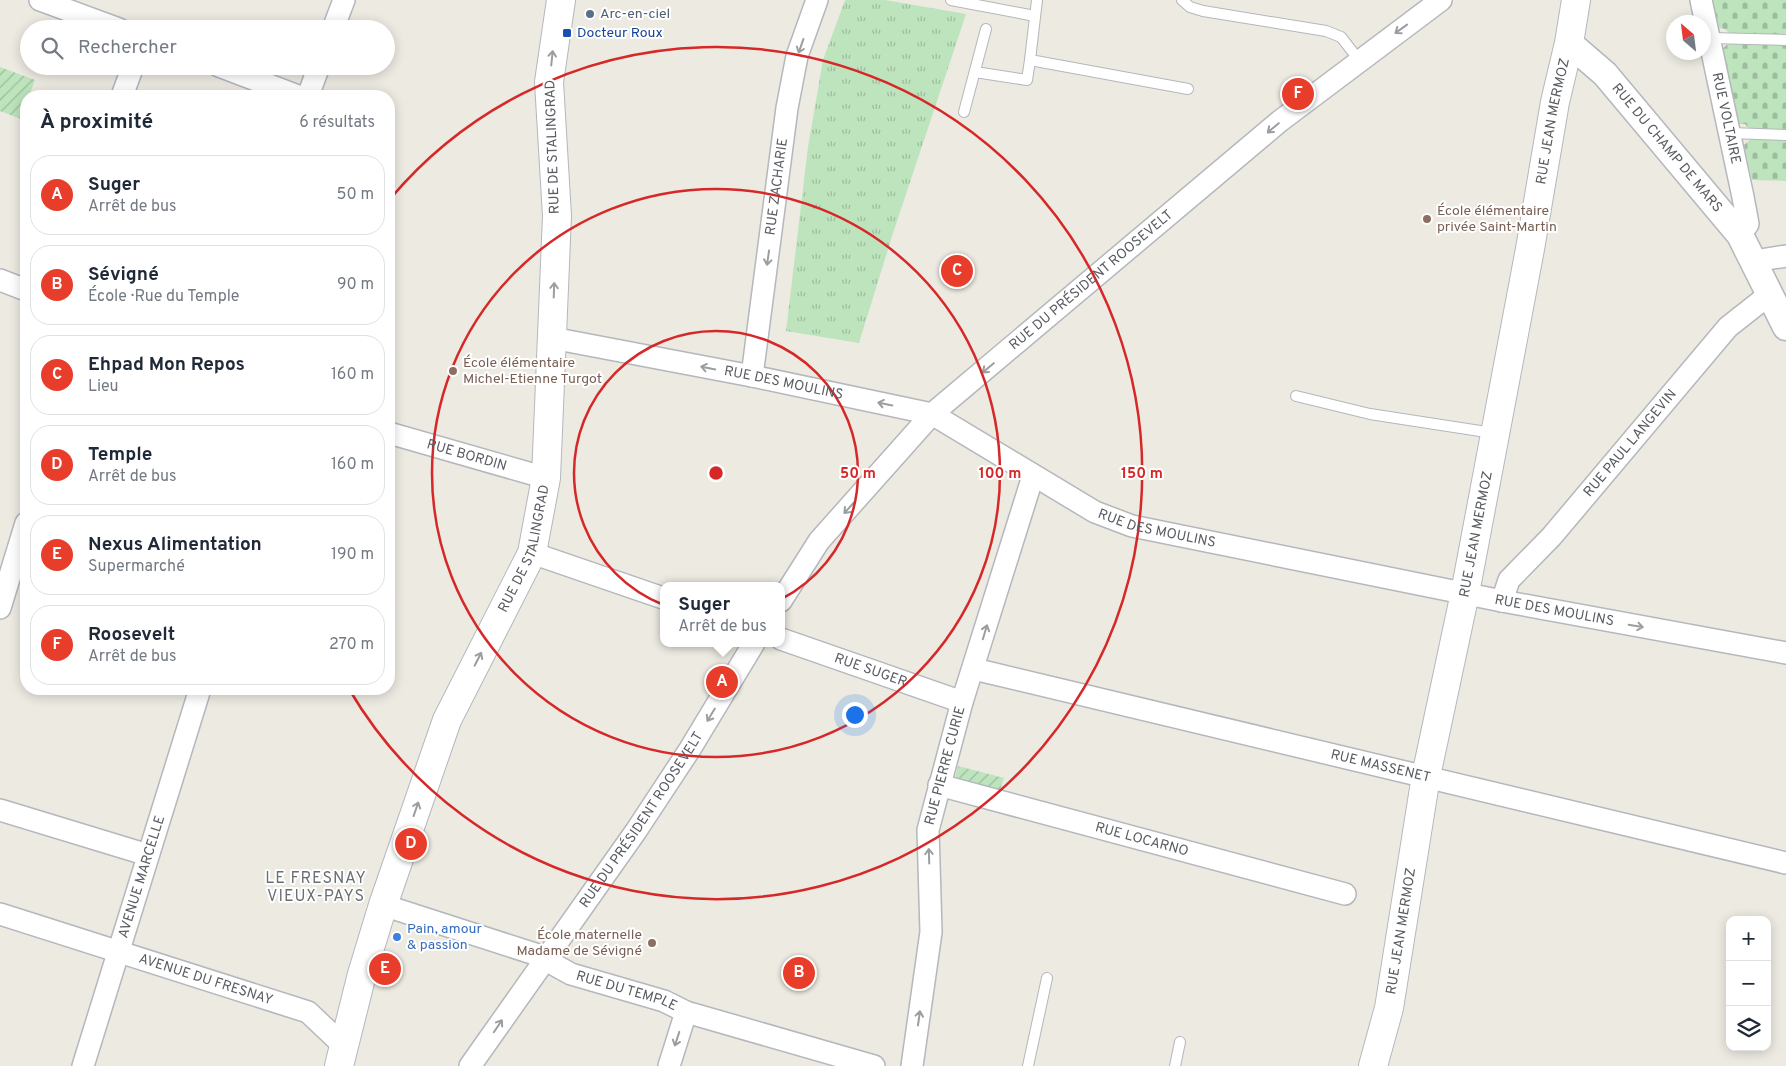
<!DOCTYPE html>
<html lang="fr">
<head>
<meta charset="utf-8">
<style>
	:root { --surface:#fff; --page:#f6f6f7; --text:#1f2937; --muted:#747a83; --line:#e0e1e3; --accent:#e83d2b }
	body { margin:0; font-family:Overpass,sans-serif; background:var(--page); color:var(--text) }
	.controls { position:absolute; right:15px; bottom:15px; display:grid; overflow:hidden; border-radius:10px; box-shadow:0 2px 12px #0003 }
	.controls button { width:45px; height:45px; display:grid; place-items:center; padding:0; border:0; border-bottom:1px solid var(--line); background:var(--surface); color:var(--text); font:25px sans-serif }
	.compass { position:absolute; left:1666px; top:15px; width:45px; height:45px; border-radius:50%; background:var(--surface); box-shadow:0 2px 12px #0003; rotate:332deg }
	.you { position:absolute; left:854px; top:714px; width:18px; height:18px; margin:-12px; border:4px solid #fff; border-radius:50%; background:#1a73e8; box-shadow:0 0 0 8px #1a73e833 }
	.badge { display:grid; place-items:center; width:32px; height:32px; border-radius:50%; background:var(--accent); color:#fff; font-size:16px; font-weight:700 }
	.pin { position:absolute; translate:-50% -50%; border:2px solid #fff; box-shadow:0 1px 5px #0006 }
	.popup { position:absolute; left:660px; top:582px; width:125px; height:65px; box-sizing:border-box; display:grid; place-content:center; border-radius:10px; background:var(--surface); filter:drop-shadow(0 1px 4px #0005); font-size:16px; white-space:nowrap; color:var(--muted) }
	.popup b { font-size:19px; color:var(--text) }
	.popup::after { content:''; position:absolute; left:50%; top:100%; margin-left:-10px; border:10px solid transparent; border-top-color:var(--surface) }
	.list { margin:0; padding:0; list-style:none }
	h2 { display:flex; justify-content:space-between; align-items:center; height:65px; margin:0; padding:0 20px; font-size:21px }
	h2 small { font-size:16px; font-weight:400; color:var(--muted) }
	.list li { display:grid; grid-template-columns:32px 1fr auto; gap:15px; align-items:center; box-sizing:border-box; height:80px; margin:0 10px 10px; padding:0 10px; border:1px solid var(--line); border-radius:20px }
	.list b { display:block; font-size:19px; white-space:nowrap }
	.list p { margin:0; font-size:16px; white-space:nowrap; color:var(--muted) }
	.list em { font-size:16px; font-style:normal; color:var(--muted) }
	.icon { flex:none; width:28px; height:28px; fill:none; stroke:currentColor; stroke-width:2; stroke-linecap:round; stroke-linejoin:round }
	.map { position:relative; flex:none; width:1786px; height:1066px; overflow:hidden }
	.search { position:absolute; background:var(--surface); box-shadow:0 2px 12px #0003; left:20px; top:20px; width:375px; height:55px; display:flex; align-items:center; gap:12px; box-sizing:border-box; padding:0 18px; border-radius:28px; color:var(--muted); font-size:19px }
	.panel { position:absolute; background:var(--surface); box-shadow:0 2px 12px #0003; left:20px; top:90px; width:375px; height:605px; border-radius:20px }
	.map>svg:first-child { display:block }
</style>
</head>
<body>
<div class="map">
<svg width="1786" height="1066" viewBox="0 0 1786 1066">
	<defs>
		<pattern id="grass-tufts" width="24" height="20" patternUnits="userSpaceOnUse" patternTransform="scale(1.25)"><rect width="24" height="20" fill="#bde4bd"/><path d="M3 7l-1-3M5 7V3M7 7l1-3M15 17l-1-3M17 17v-4M19 17l1-3" fill="none" stroke="#9dbc9d"/></pattern>
		<pattern id="cemetery-stones" width="16" height="16" patternUnits="userSpaceOnUse" patternTransform="scale(1.25)"><rect width="16" height="16" fill="#bde4bd"/><path d="M2 7V4a2 2 0 0 1 4 0v3zM10 15v-3a2 2 0 0 1 4 0v3z" fill="#9dbc9d"/></pattern>
		<pattern id="garden-furrows" width="10" height="10" patternUnits="userSpaceOnUse" patternTransform="scale(1.25)"><rect width="10" height="10" fill="#bde4bd"/><path d="M-1 1l2-2M0 10L10 0M9 11l2-2" fill="none" stroke="#9dbc9d"/></pattern>
	</defs>
	<rect width="100%" height="100%" fill="#eceae1"/>
	<polygon fill="url(#grass-tufts)" points="845,0 885,0 966,14 893,233 859,343 786,331 808,147 823,60"/>
	<polygon fill="url(#cemetery-stones)" points="1709,0 1786,0 1786,181 1752,180 1744,145 1752,138 1752,132 1745,124 1739,124 1721,50 1729,43 1729,33 1725,29 1715,27"/>
	<g fill="url(#garden-furrows)">
		<polygon points="0,67 35,80 29,96 26,96 26,105 21,119 0,111"/>
		<polygon points="958,766 1004,778 1000,790 955,778"/>
	</g>
	<g fill="none" stroke-linecap="round" stroke-linejoin="round">
		<defs>
			<g id="service">
				<polyline points="951,0 1035,16"/>
				<polyline points="1037,0 1030,60 1188,89"/>
				<polyline points="1182,0 1190,7 1203,11 1326,31 1341,37 1359,60"/>
				<polyline points="1709,38 1786,40"/>
				<polyline points="975,72 1027,80 1030,60"/>
				<polyline points="964,112 986,29"/>
				<polyline points="1730,133 1786,135"/>
				<polyline points="1296,396 1370,414 1493,433"/>
				<polyline points="1028,1066 1047,978"/>
				<polyline points="1175,1066 1180,1042"/>
			</g>
			<g id="minor">
				<polyline points="40,0 119,29"/>
				<path id="s1" d="M1701 0 1743 197 1748 224 1740 235"/>
				<polyline points="333,29 344,0"/>
				<polyline points="219,66 298,96"/>
				<polyline points="122,96 133,66"/>
				<polyline points="308,96 319,66"/>
				<polyline points="1754,261 1786,256"/>
				<polyline points="0,280 26,290"/>
				<path id="s2" d="M552 338 752 376 932 414 1095 512 1132 526 1502 601 1786 653"/>
				<path id="s3" d="M752 376 787 108 797 56 817 0"/>
				<path id="s4" d="M389 433 546 478"/>
				<polyline points="532,553 663,598"/>
				<path id="s5" d="M781 601 819 541 932 414 1280 121 1441 0"/>
				<path id="s6" d="M1502 601 1509 580 1552 536 1728 327 1770 294"/>
				<polyline points="0,608 26,523"/>
				<path id="s7" d="M781 639 962 702"/>
				<path id="s8" d="M974 669 1786 863"/>
				<path id="s9" d="M939 785 1345 894"/>
				<polyline points="0,810 148,855"/>
				<path id="s10" d="M383 905 535 954 571 974 664 1001 686 1012 874 1066"/>
				<path id="s11" d="M0 914 308 1012 344 1046"/>
				<path id="s12" d="M83 1066 200 689"/>
				<path id="s13" d="M470 1066 636 831 690 749 754 643"/>
				<polyline points="669,1066 686,1012"/>
				<path id="s14" d="M912 1066 931 932 928 830 962 702 1033 476"/>
			</g>
			<g id="tertiary">
				<path id="s15" d="M1569 43 1605 74 1740 235 1786 327"/>
			</g>
			<g id="secondary">
				<path id="s16" d="M339 1066 362 974 383 905 447 720 532 553 546 478 557 216 549 82 561 0"/>
				<path id="s17" d="M1373 1066 1389 1008 1426 776 1465 593 1530 249 1555 102 1569 43 1576 0"/>
			</g>
		</defs>
		<use href="#service" stroke="#b4b7bc" stroke-width="12"/>
		<use href="#minor" stroke="#b4b7bc" stroke-width="24"/>
		<use href="#tertiary" stroke="#b4b7bc" stroke-width="29"/>
		<use href="#secondary" stroke="#b4b8be" stroke-width="30"/>
		<use href="#service" stroke="#fff" stroke-width="10"/>
		<use href="#minor" stroke="#fff" stroke-width="21"/>
		<use href="#tertiary" stroke="#fff" stroke-width="26"/>
		<use href="#secondary" stroke="#fff" stroke-width="28"/>
	</g>
	<defs><path id="oneway-shaft" d="M-6 0H5M1.5-3L5.5 0L1.5 3" fill="none" stroke-width="1.6" stroke-linecap="round" stroke-linejoin="round" transform="scale(1.25)"/></defs>
	<g stroke="#9b9ea1">
		<use href="#oneway-shaft" transform="translate(1401 29) rotate(144)"/>
		<use href="#oneway-shaft" transform="translate(801 46) rotate(109)"/>
		<use href="#oneway-shaft" transform="translate(552 58) rotate(-84)"/>
		<use href="#oneway-shaft" transform="translate(1273 128) rotate(140)"/>
		<use href="#oneway-shaft" transform="translate(768 258) rotate(98)"/>
		<use href="#oneway-shaft" transform="translate(554 290) rotate(-88)"/>
		<use href="#oneway-shaft" transform="translate(708 368) rotate(-169)"/>
		<use href="#oneway-shaft" transform="translate(988 368) rotate(140)"/>
		<use href="#oneway-shaft" transform="translate(885 404) rotate(-168)"/>
		<use href="#oneway-shaft" transform="translate(849 508) rotate(132)"/>
		<use href="#oneway-shaft" transform="translate(1636 626) rotate(10)"/>
		<use href="#oneway-shaft" transform="translate(985 632) rotate(-73)"/>
		<use href="#oneway-shaft" transform="translate(478 659) rotate(-63)"/>
		<use href="#oneway-shaft" transform="translate(711 715) rotate(121)"/>
		<use href="#oneway-shaft" transform="translate(416 809) rotate(-71)"/>
		<use href="#oneway-shaft" transform="translate(929 856) rotate(-92)"/>
		<use href="#oneway-shaft" transform="translate(919 1018) rotate(-82)"/>
		<use href="#oneway-shaft" transform="translate(498 1026) rotate(-56)"/>
		<use href="#oneway-shaft" transform="translate(677 1039) rotate(108)"/>
	</g>
	<g fill="none" stroke="#d62828" stroke-width="2.5">
		<circle cx="716" cy="473" r="142"/>
		<circle cx="716" cy="473" r="284"/>
		<path d="M390 199A426 426 0 1 1 349 689"/>
	</g>
	<circle fill="#5c6f8a" stroke="#fff" stroke-width="2" cx="590" cy="14" r="5"/>
	<rect fill="#1a4fb4" stroke="#fff" stroke-width="2" x="562" y="28" width="10" height="10" rx="2.5"/>
	<g fill="#8d6e63" stroke="#fff" stroke-width="2">
		<circle cx="1427" cy="219" r="5"/>
		<circle cx="453" cy="371" r="5"/>
		<circle cx="652" cy="943" r="5"/>
	</g>
	<circle fill="#3f7fe0" stroke="#fff" stroke-width="2" cx="397" cy="937" r="5"/>
	<g text-anchor="middle" dominant-baseline="central" stroke-width="4" stroke-linejoin="round" paint-order="stroke">
		<g font-size="14" fill="#4e5e75" stroke="#fff" text-anchor="start">
			<text x="600" y="14">Arc-en-ciel</text>
		</g>
		<g font-size="14" fill="#164399" stroke="#fff" text-anchor="start">
			<text x="577" y="33">Docteur Roux</text>
		</g>
		<g font-size="14" fill="#595d62" stroke="#fff">
			<text stroke="none"><textPath href="#s1" startOffset="121">RUE VOLTAIRE</textPath></text>
			<text stroke="none"><textPath href="#s17" startOffset="962">RUE JEAN MERMOZ</textPath></text>
			<text transform="translate(553 147) rotate(-92)">RUE DE STALINGRAD</text>
			<text stroke="none"><textPath href="#s15" startOffset="144">RUE DU CHAMP DE MARS</textPath></text>
			<text stroke="none"><textPath href="#s3" startOffset="191">RUE ZACHARIE</textPath></text>
			<text stroke="none"><textPath href="#s5" startOffset="449">RUE DU PRÉSIDENT ROOSEVELT</textPath></text>
			<text stroke="none"><textPath href="#s2" startOffset="236">RUE DES MOULINS</textPath></text>
			<text stroke="none"><textPath href="#s6" startOffset="205">RUE PAUL LANGEVIN</textPath></text>
			<text stroke="none"><textPath href="#s4" startOffset="81">RUE BORDIN</textPath></text>
			<text stroke="none"><textPath href="#s2" startOffset="642">RUE DES MOULINS</textPath></text>
			<text stroke="none"><textPath href="#s17" startOffset="542">RUE JEAN MERMOZ</textPath></text>
			<text stroke="none"><textPath href="#s16" startOffset="552">RUE DE STALINGRAD</textPath></text>
			<text stroke="none"><textPath href="#s2" startOffset="1048">RUE DES MOULINS</textPath></text>
			<text stroke="none"><textPath href="#s7" startOffset="95">RUE SUGER</textPath></text>
			<text stroke="none"><textPath href="#s8" startOffset="418">RUE MASSENET</textPath></text>
			<text stroke="none"><textPath href="#s14" startOffset="304">RUE PIERRE CURIE</textPath></text>
			<text stroke="none"><textPath href="#s13" startOffset="300">RUE DU PRÉSIDENT ROOSEVELT</textPath></text>
			<text stroke="none"><textPath href="#s9" startOffset="210">RUE LOCARNO</textPath></text>
			<text stroke="none"><textPath href="#s12" startOffset="198">AVENUE MARCELLE</textPath></text>
			<text stroke="none"><textPath href="#s17" startOffset="138">RUE JEAN MERMOZ</textPath></text>
			<text stroke="none"><textPath href="#s11" startOffset="216">AVENUE DU FRESNAY</textPath></text>
			<text stroke="none"><textPath href="#s10" startOffset="259">RUE DU TEMPLE</textPath></text>
		</g>
		<g font-size="14" fill="#785e54" stroke="#fff" text-anchor="start">
			<text x="1437" y="211">École élémentaire<tspan x="1437" dy="16">privée Saint-Martin</tspan></text>
			<text x="463" y="363">École élémentaire<tspan x="463" dy="16">Michel-Etienne Turgot</tspan></text>
			<text x="642" y="935" text-anchor="end">École maternelle<tspan x="642" dy="16">Madame de Sévigné</tspan></text>
		</g>
		<g font-size="14" fill="#366cbe" stroke="#fff" text-anchor="start">
			<text x="407" y="929">Pain, amour<tspan x="407" dy="16">&amp; passion</tspan></text>
		</g>
		<g font-size="16" letter-spacing="1" fill="#6a6f74" stroke="#fff">
			<text x="316" y="879">LE FRESNAY<tspan x="316" dy="18">VIEUX-PAYS</tspan></text>
		</g>
	</g>
	<circle cx="716" cy="473" r="8" fill="#d62828" stroke="#fff" stroke-width="2.5"/>
	<g font-size="15" text-anchor="middle" font-weight="bold" fill="#d62828" stroke="#fff" stroke-width="4" stroke-linejoin="round" paint-order="stroke">
		<text x="858" y="478">50 m</text>
		<text x="1000" y="478">100 m</text>
		<text x="1142" y="478">150 m</text>
	</g>
</svg>
<div class="controls">
<button>+</button>
<button>−</button>
<button><svg class="icon" aria-label="layers" viewBox="0 0 24 24"><path d="M12 4l9 5-9 5-9-5zM3 14l9 5 9-5"/></svg></button>
</div>
<svg class="compass" viewBox="-18 -18 36 36"><path d="M0-13l5 13h-10z" fill="#e53935"/><path d="M0 13l5-13h-10z" fill="#747a83"/></svg>
<div class="you"></div>
<div class="pin badge" style="left:722px;top:682px">A</div>
<div class="popup"><b>Suger</b>Arrêt de bus</div>
<div class="pin badge" style="left:799px;top:973px">B</div>
<div class="pin badge" style="left:957px;top:271px">C</div>
<div class="pin badge" style="left:411px;top:844px">D</div>
<div class="pin badge" style="left:385px;top:969px">E</div>
<div class="pin badge" style="left:1298px;top:94px">F</div>
<div class="search"><svg class="icon" aria-label="search" viewBox="0 0 24 24"><circle cx="10" cy="10" r="6"/><path d="M15 15l6 6"/></svg>Rechercher</div>
<section class="panel">
<h2>À proximité<small>6 résultats</small></h2>
<ul class="list">
<li><span class="badge">A</span><div><b>Suger</b><p>Arrêt de bus</p></div><em>50 m</em></li>
<li><span class="badge">B</span><div><b>Sévigné</b><p>École · Rue du Temple</p></div><em>90 m</em></li>
<li><span class="badge">C</span><div><b>Ehpad Mon Repos</b><p>Lieu</p></div><em>160 m</em></li>
<li><span class="badge">D</span><div><b>Temple</b><p>Arrêt de bus</p></div><em>160 m</em></li>
<li><span class="badge">E</span><div><b>Nexus Alimentation</b><p>Supermarché</p></div><em>190 m</em></li>
<li><span class="badge">F</span><div><b>Roosevelt</b><p>Arrêt de bus</p></div><em>270 m</em></li>
</ul>
</section>
</div>
</body>
</html>
